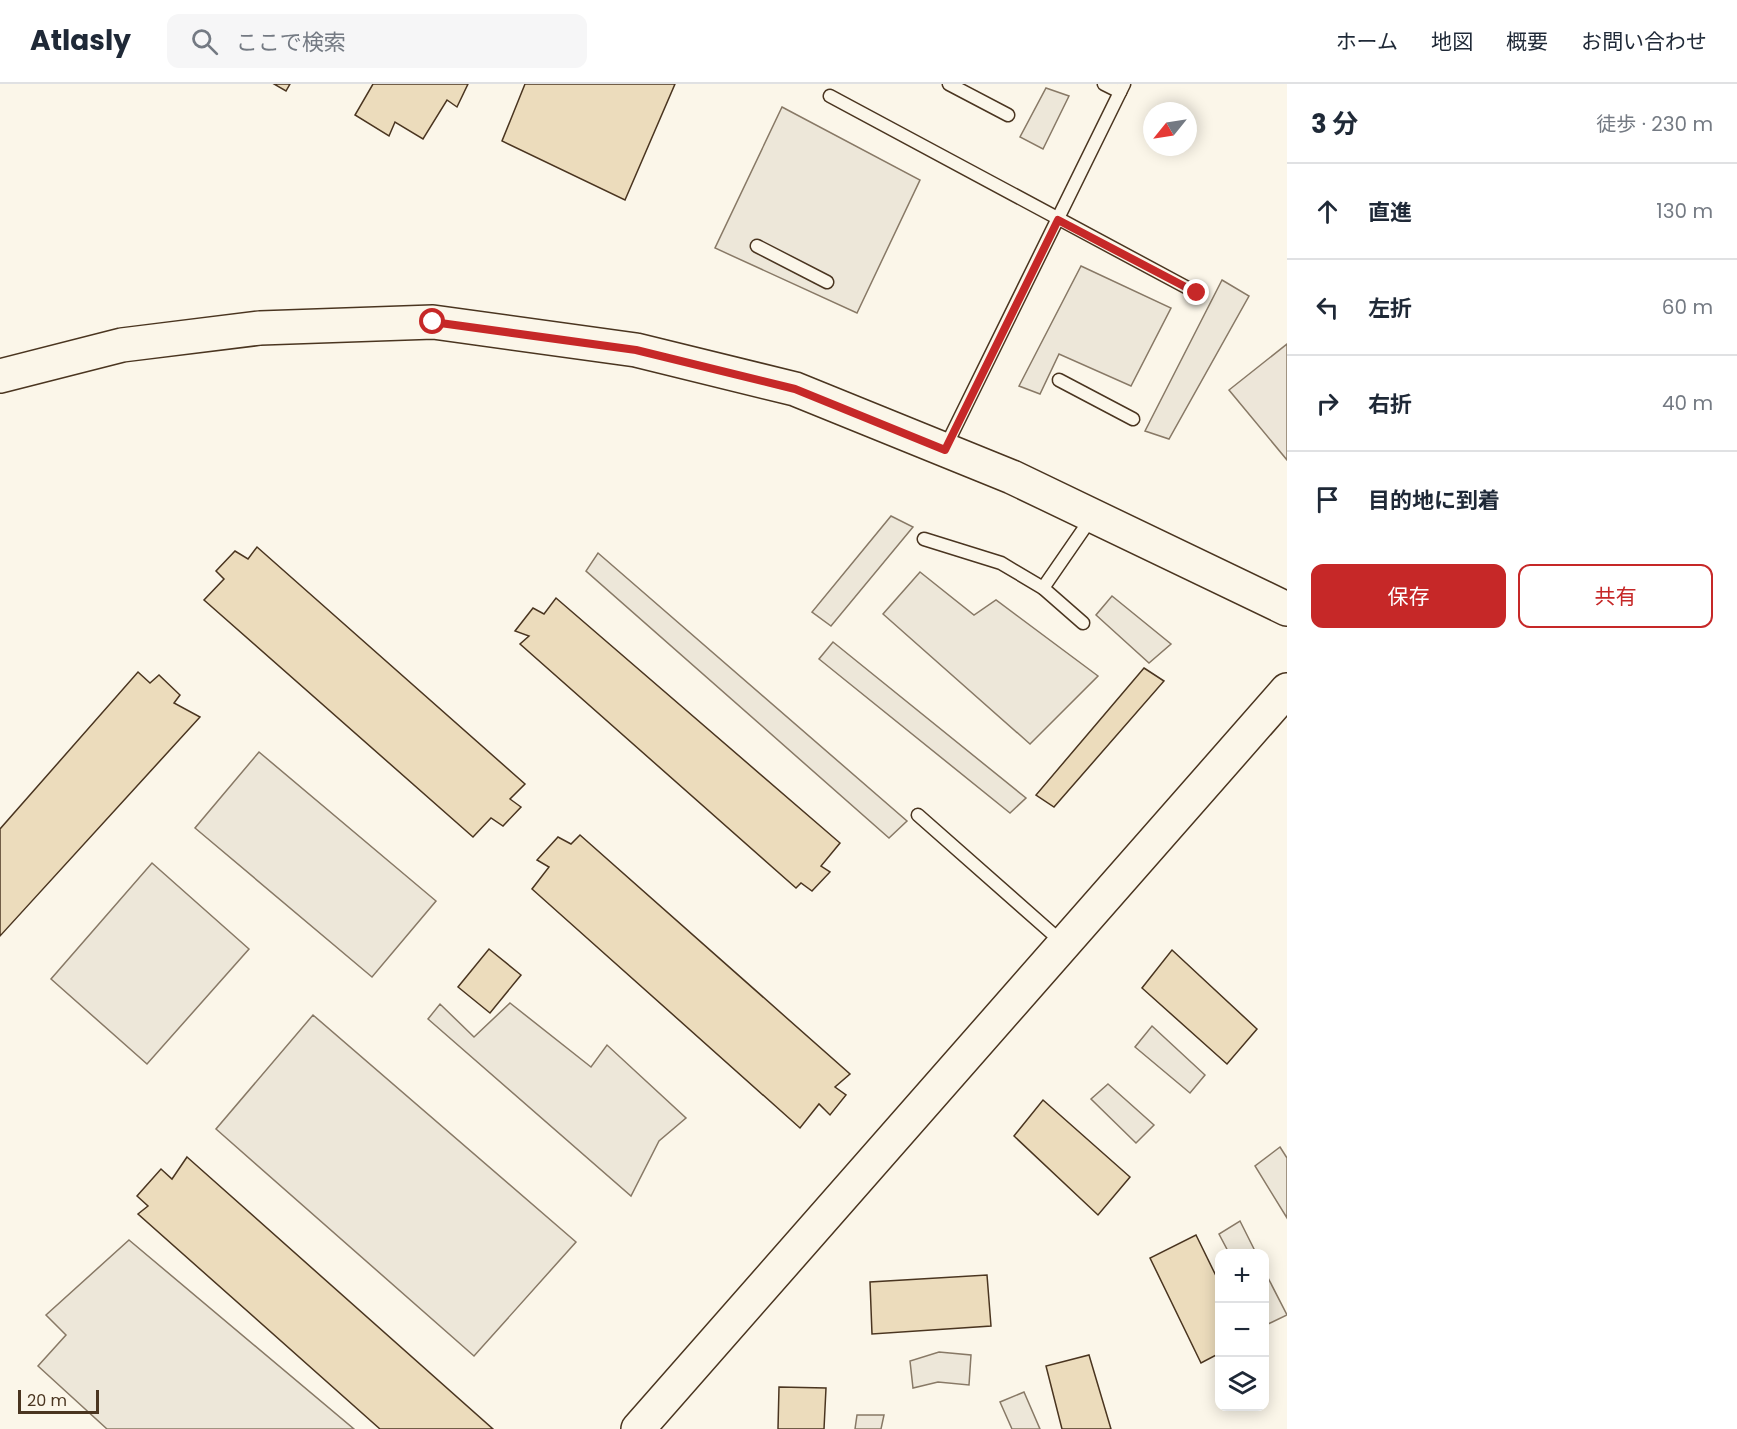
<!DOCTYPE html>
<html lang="ja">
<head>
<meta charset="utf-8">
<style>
	:root { --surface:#fff; --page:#f6f6f7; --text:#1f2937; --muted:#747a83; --line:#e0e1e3; --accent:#c62828 }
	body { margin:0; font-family:Poppins,"Noto Sans JP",sans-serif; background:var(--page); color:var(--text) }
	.controls { position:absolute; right:18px; bottom:18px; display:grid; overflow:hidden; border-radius:12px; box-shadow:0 3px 15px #0003 }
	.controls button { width:54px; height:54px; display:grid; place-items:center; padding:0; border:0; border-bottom:2px solid var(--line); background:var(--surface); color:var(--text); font:30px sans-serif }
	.compass { position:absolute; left:1143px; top:18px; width:54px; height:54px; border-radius:50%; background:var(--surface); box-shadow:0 3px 15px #0003; rotate:240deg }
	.scale { position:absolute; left:18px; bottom:15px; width:81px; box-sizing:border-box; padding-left:6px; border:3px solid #4a3520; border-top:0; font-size:16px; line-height:21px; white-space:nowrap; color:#4a3520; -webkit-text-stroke:4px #fbf6e9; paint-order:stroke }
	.stop { position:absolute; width:18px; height:18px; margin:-14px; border:4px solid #c62828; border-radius:50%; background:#fff }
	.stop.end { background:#c62828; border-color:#fff; box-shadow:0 2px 6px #0008 }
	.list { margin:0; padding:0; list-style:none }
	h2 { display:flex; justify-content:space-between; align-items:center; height:78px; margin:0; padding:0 24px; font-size:26px }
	h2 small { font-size:20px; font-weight:400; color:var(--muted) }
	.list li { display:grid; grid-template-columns:39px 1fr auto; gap:18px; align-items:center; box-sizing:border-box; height:96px; padding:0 24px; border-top:2px solid var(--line) }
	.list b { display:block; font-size:22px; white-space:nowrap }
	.list em { font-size:20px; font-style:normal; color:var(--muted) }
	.actions { display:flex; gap:12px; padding:18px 24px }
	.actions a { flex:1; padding:14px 0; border:2px solid var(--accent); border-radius:12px; text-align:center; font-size:21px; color:var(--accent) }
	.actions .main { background:var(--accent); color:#fff }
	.icon { flex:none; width:33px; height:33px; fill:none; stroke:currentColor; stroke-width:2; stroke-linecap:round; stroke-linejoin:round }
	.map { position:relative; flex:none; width:1287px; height:1345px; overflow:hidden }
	header { display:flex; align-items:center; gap:36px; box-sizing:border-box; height:84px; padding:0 30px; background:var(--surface); border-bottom:2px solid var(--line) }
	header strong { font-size:28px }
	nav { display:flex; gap:33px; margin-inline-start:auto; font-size:21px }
	.search { width:420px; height:54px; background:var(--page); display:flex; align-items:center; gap:15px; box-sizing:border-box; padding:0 21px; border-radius:12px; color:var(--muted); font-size:22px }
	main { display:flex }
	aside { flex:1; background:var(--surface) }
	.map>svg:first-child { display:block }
</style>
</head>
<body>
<header>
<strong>Atlasly</strong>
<div class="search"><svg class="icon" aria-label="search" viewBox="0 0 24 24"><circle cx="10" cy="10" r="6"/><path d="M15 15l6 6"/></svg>ここで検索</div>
<nav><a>ホーム</a><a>地図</a><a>概要</a><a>お問い合わせ</a></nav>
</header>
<main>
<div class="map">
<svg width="1287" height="1345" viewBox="0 0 1287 1345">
	<rect width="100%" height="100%" fill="#fbf6e9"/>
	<polygon fill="#ede6d9" stroke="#887966" stroke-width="1.5" points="1287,260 1287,376 1229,306"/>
	<g fill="#ede7d9" stroke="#887966" stroke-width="1.5">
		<polygon points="1046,4 1069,12 1043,65 1020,53"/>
		<polygon points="782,23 920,96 857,229 715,164"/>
		<polygon points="1081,182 1171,224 1131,302 1059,270 1040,310 1019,302"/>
		<polygon points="1222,196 1249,212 1169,355 1145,347"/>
		<polygon points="891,432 913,443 831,542 812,528"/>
		<polygon points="598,469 907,737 889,754 586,487"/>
		<polygon points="920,488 974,531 996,516 1098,592 1030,660 883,530"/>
		<polygon points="1112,512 1171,560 1149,579 1096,531"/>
		<polygon points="833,558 1026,714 1010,729 819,575"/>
		<polygon points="259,668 436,817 372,893 195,744"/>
		<polygon points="152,779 249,865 147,980 51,895"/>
		<polygon points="510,919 591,983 607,961 686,1034 659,1057 631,1112 428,935 440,920 474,953"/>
		<polygon points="313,931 576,1158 474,1272 216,1045"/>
		<polygon points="1152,942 1205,991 1190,1009 1135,963"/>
		<polygon points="1108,1000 1154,1041 1136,1059 1091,1015"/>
		<polygon points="1280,1063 1287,1074 1287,1134 1255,1082"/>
		<polygon points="1240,1137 1256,1169 1229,1169 1219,1150"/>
		<polygon points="129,1156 354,1345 107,1345 38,1282 66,1251 46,1231"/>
		<polygon points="1264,1186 1287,1231 1266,1241 1264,1239"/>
		<polygon points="939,1268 971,1271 969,1301 938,1298 913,1304 910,1277"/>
		<polygon points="1024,1308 1040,1345 1012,1345 1000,1318"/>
		<polygon points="857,1331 884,1331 881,1345 855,1345"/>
	</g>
	<g fill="#ecdcbc" stroke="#4a3520" stroke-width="1.5">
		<polygon points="274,0 290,0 286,7"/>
		<polygon points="373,0 468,0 457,23 447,16 423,55 395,38 389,52 355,31"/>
		<polygon points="525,0 675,0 625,116 502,57"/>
		<polygon points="257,463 525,700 510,715 521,723 503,742 491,734 473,753 204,516 224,495 216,487 235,467 248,475"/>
		<polygon points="556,514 840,759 821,782 830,788 812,807 801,799 796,804 520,560 529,552 515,547 533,524 544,530"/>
		<polygon points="1144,584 1164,597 1054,723 1036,711"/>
		<polygon points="138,588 150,599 159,591 180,611 174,619 200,633 0,852 0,745"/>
		<polygon points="580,751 850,990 835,1003 846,1011 830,1031 819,1020 800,1044 532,805 549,783 537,776 558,753 571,760"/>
		<polygon points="489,865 521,891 490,929 458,903"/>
		<polygon points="1172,866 1257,945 1227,980 1142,904"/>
		<polygon points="1043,1016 1130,1093 1098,1131 1014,1052"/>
		<polygon points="187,1073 493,1345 380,1345 138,1130 148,1122 137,1112 161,1085 172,1095"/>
		<polygon points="1196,1151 1220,1200 1220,1269 1201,1279 1150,1174"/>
		<polygon points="987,1191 991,1242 872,1250 870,1198"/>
		<polygon points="1089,1271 1111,1345 1062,1345 1046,1282"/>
		<polygon points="779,1303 826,1304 824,1345 778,1345"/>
	</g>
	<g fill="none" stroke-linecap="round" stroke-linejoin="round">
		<defs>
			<g id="lane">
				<polyline points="949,0 1008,31"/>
				<polyline points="1104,0 1120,8"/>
				<polyline points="830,12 1197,209"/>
				<polyline points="757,162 827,198"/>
				<polyline points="1059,296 1133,335"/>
				<polyline points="945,364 1124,0"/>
				<polyline points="924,455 1001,479 1043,504 1083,539"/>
				<polyline points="1043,504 1092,433"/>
				<polyline points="918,731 1063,859"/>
			</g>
			<g id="secondary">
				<polyline points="0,292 122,261 260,244 433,238 636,266 795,305 1012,393 1287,525"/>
				<polyline points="638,1345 1287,606"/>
			</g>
		</defs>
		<use href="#lane" stroke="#4a3520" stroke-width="15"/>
		<use href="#secondary" stroke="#4a3520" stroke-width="36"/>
		<use href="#lane" stroke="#fbf6e9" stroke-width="12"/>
		<use href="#secondary" stroke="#fbf6e9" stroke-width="33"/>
	</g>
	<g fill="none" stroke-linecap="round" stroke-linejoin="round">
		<polyline stroke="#c62828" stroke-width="8" points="433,238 636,266 795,305 945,366 1058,136 1197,209"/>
	</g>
</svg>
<div class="controls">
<button>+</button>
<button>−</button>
<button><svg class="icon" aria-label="layers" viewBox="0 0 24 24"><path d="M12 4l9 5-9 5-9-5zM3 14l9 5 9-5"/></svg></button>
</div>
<svg class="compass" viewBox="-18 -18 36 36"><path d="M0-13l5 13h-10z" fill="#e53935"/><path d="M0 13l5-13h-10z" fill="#747a83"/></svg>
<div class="scale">20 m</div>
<div class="stop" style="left:433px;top:238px"></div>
<div class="stop end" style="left:1197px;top:209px"></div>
</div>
<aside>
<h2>3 分<small>徒歩 · 230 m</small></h2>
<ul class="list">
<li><svg class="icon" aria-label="ahead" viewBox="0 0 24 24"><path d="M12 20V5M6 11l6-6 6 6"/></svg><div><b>直進</b></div><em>130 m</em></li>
<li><svg class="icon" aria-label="left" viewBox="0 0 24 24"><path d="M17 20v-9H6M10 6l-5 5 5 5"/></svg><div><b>左折</b></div><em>60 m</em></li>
<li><svg class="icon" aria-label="right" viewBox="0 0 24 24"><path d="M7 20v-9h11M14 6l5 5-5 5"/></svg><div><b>右折</b></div><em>40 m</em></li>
<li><svg class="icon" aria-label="arrive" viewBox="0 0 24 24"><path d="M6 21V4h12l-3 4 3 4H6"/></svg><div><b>目的地に到着</b></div></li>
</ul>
<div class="actions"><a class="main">保存</a><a>共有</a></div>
</aside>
</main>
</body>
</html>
